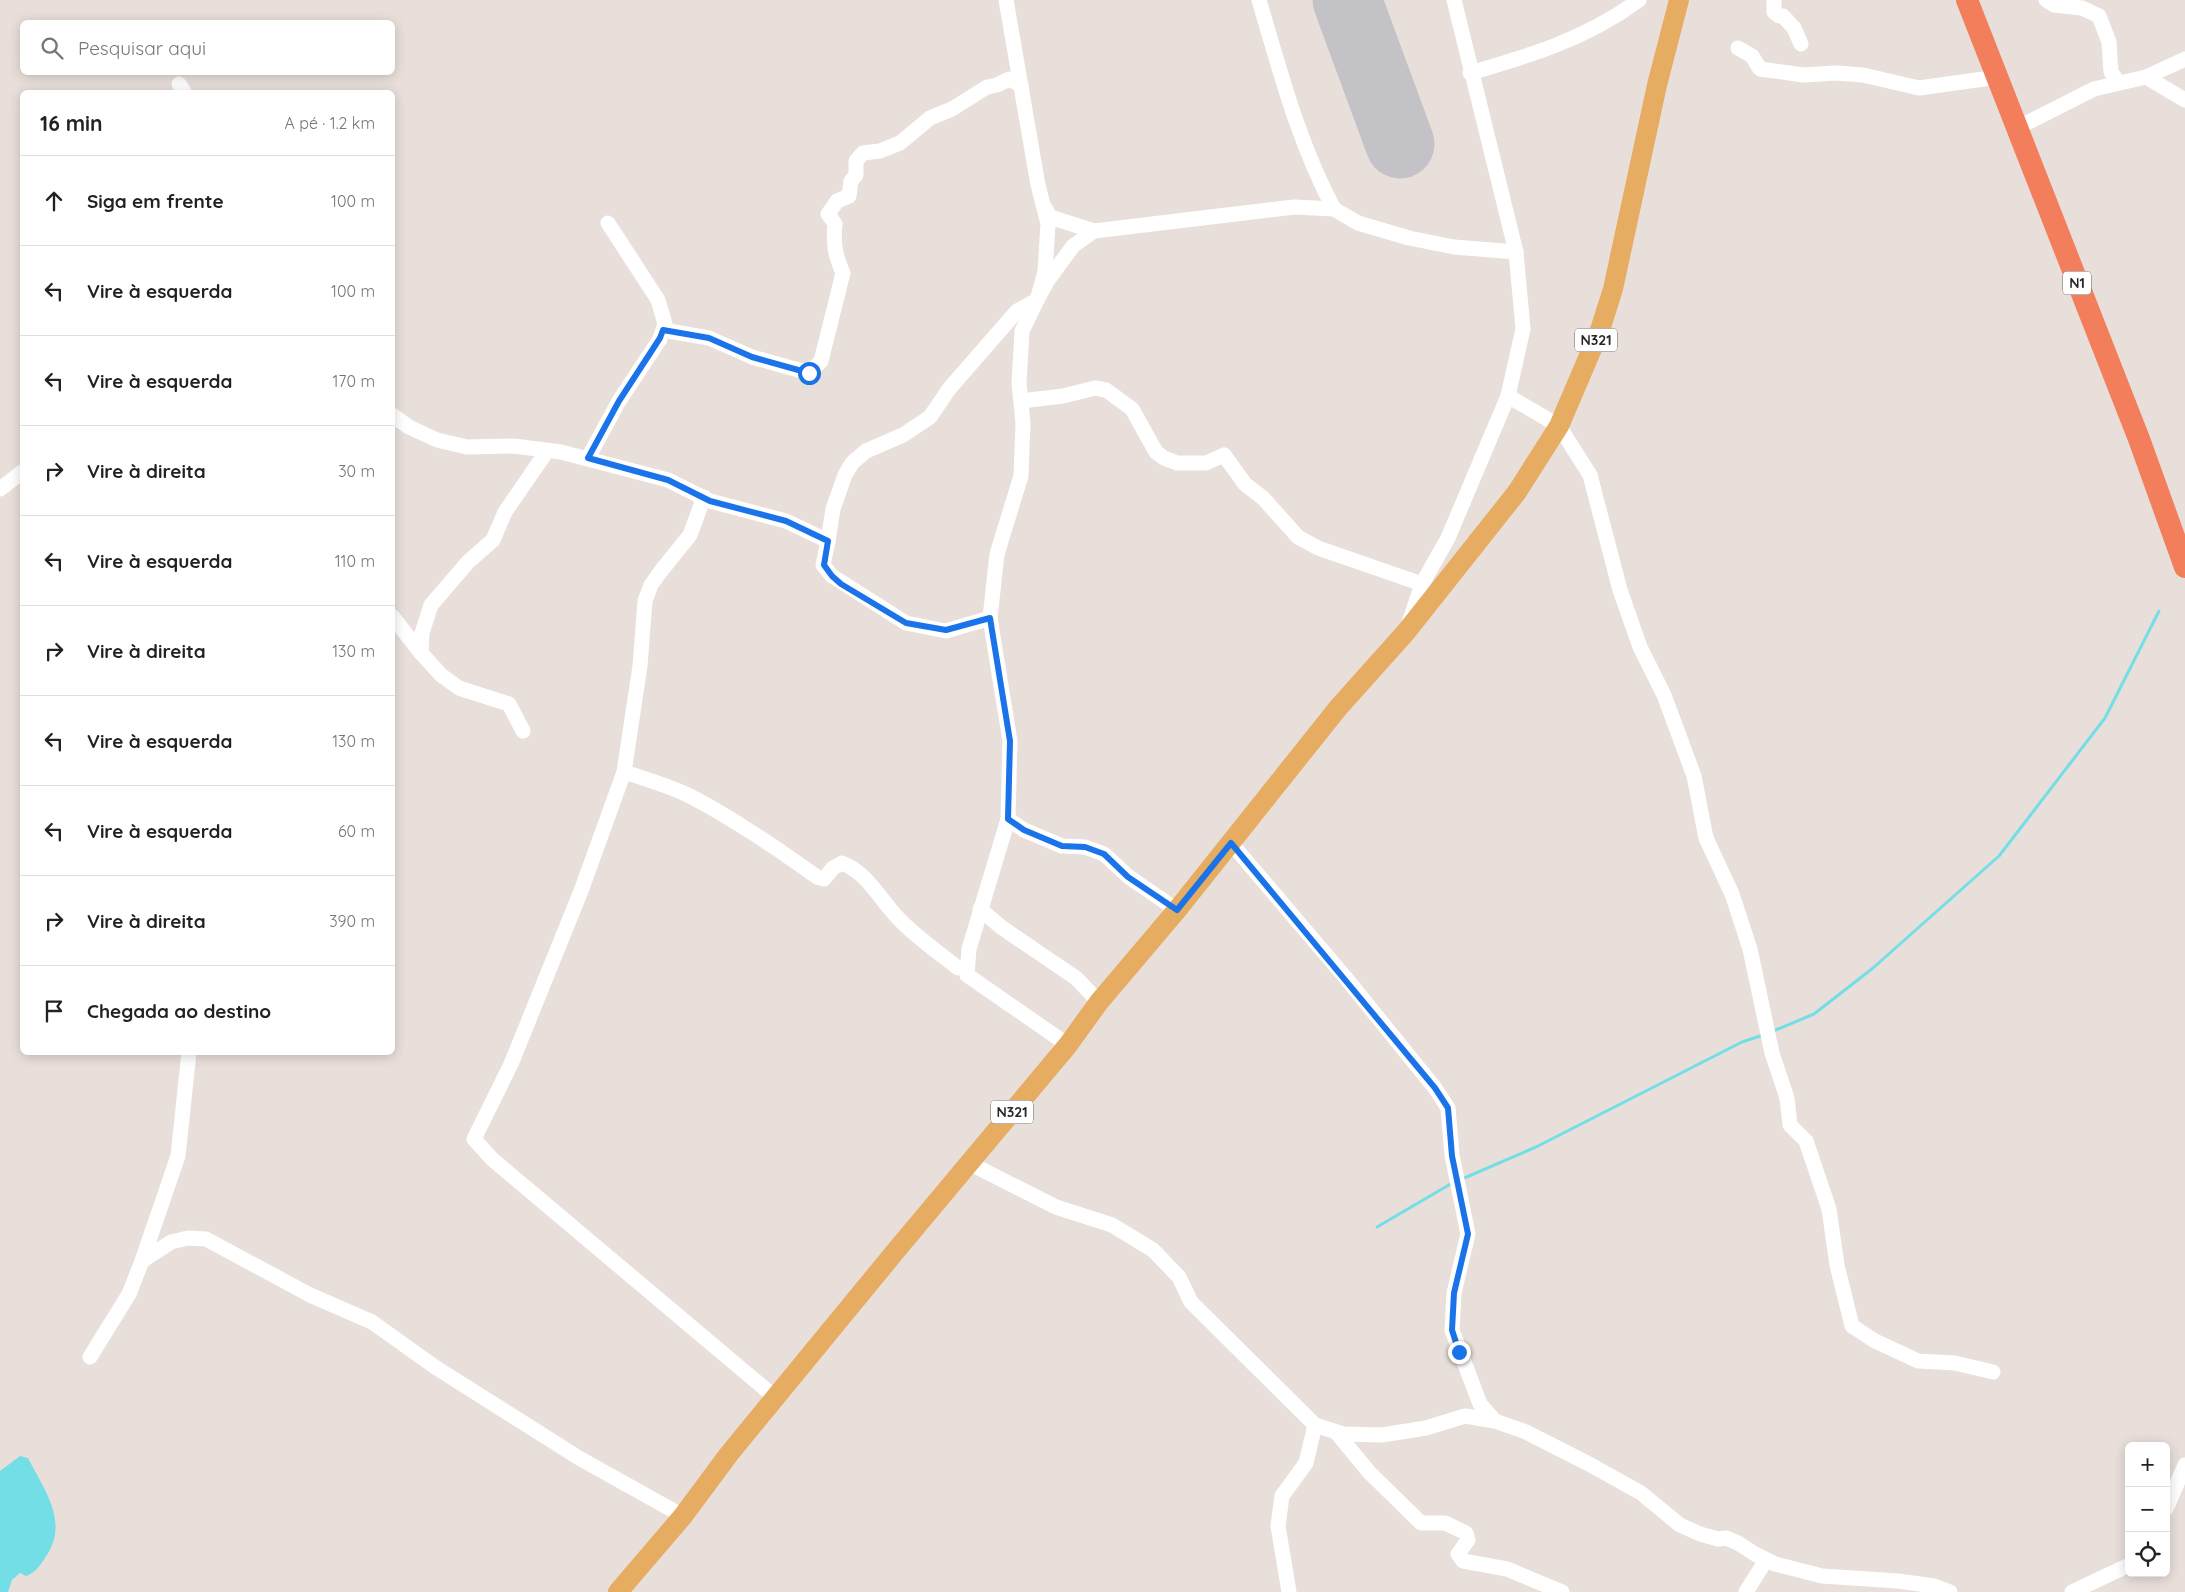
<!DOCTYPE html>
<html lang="pt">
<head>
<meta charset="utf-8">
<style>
	:root { --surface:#fff; --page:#f2f2f2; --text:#222; --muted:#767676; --line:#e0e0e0 }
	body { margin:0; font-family:Quicksand,sans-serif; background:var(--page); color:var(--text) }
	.controls { position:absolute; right:15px; bottom:15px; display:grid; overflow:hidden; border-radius:8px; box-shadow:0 2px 12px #0003 }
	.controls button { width:45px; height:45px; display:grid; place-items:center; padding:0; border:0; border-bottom:1px solid var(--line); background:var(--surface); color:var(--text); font:25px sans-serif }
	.stop { position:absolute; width:15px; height:15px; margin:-11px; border:4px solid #1a73e8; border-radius:50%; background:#fff }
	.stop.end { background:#1a73e8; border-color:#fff; box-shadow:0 1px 5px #0008 }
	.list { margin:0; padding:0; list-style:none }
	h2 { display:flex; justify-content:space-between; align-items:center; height:65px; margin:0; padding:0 20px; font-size:21px }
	h2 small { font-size:16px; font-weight:400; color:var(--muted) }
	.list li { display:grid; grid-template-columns:32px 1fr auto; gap:15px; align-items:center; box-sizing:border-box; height:90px; padding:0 20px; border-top:1px solid var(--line) }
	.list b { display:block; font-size:19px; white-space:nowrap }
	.list em { font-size:16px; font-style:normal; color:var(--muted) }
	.icon { flex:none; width:28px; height:28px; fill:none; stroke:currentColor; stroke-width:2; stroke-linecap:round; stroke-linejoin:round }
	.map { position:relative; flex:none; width:2185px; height:1592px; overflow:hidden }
	.search { position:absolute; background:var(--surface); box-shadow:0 2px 12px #0003; left:20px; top:20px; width:375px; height:55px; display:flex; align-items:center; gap:12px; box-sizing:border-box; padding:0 18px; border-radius:8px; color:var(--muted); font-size:19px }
	.panel { position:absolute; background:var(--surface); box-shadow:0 2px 12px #0003; left:20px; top:90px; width:375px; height:965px; border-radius:8px }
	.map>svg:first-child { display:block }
</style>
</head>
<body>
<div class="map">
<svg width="2185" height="1592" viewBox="0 0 2185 1592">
	<rect width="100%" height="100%" fill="#e9dfda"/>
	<path fill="#73dee5" d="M20 1456 28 1458C45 1491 70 1523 45 1558 39 1567 36 1572 26 1576L20 1573 12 1580 8 1592H0V1471Z"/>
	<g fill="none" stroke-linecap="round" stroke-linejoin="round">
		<g stroke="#73dee5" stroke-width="3">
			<polyline points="1771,1032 1814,1014 1873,968 1999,856 2105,718 2159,611"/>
			<polyline points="1462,1179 1536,1147 1742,1042 1763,1035"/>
			<polyline points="1377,1227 1454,1182"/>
		</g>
		<polyline stroke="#c3c2c6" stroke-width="69" points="1347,0 1400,144"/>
		<g stroke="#fff" stroke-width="15">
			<polyline points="1006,0 1038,185 1048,224 1045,272 1037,300 1022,331 1019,383 1023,423 1021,476 997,554 990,618 1010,741 1008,819 969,949 967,975 1068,1045"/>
			<path d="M1259 0C1280 71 1299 144 1334 209"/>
			<polyline points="1774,0 1774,12 1779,16 1783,16 1794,28 1801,44"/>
			<polyline points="2046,0 2054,5 2082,8 2099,16 2109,42 2111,72 2118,82"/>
			<polyline points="1738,48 1752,56 1760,69 1804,75 1836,73 1863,75 1919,88 1998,77"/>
			<path d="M1470 73C1532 55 1586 39 1639 0"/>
			<polyline points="2146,77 2185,59"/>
			<polyline points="179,84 184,92"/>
			<polyline points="2017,128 2094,89 2146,77 2185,100"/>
			<polyline points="1045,208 1050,217 1094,231"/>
			<path d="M663 330 709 338 752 357 809 373 821 361 843 273C835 255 833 243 835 224L828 214 837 201 849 196 851 181 856 175V161L863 153 880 151 900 143 930 118 952 109 987 87 997 85 1009 79 1021 85"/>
			<polyline points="1508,396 1559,426 1590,475 1620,590 1640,647 1664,695 1694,776 1706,838 1732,894 1750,949 1772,1053 1787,1098 1790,1125 1806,1141 1829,1209 1837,1265 1852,1326 1875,1341 1918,1361 1955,1363 1993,1372"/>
			<polyline points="1021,401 1063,396 1095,388 1106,390 1132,409 1156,452 1164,458 1177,463 1206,463 1224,455 1245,484 1263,498 1298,537 1318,548 1422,584"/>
			<polyline points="392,415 409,427 437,440 467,447 514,446 561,452 668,480 710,501 786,521 828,541 823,565 832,576 906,623 946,631 990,618"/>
			<polyline points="588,458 619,401 660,339 665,324 658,300 608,223"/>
			<polyline points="0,489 22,472"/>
			<polyline points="704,497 690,535 661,571 651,585 645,601 640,666 624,772 581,891 511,1064 474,1139 492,1159 777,1399"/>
			<polyline points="828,541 833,509 845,475 852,463 866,451 903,435 930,417 949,389 1017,311 1037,300 1048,280 1073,246 1094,231 1294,207 1334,209 1358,223 1409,238 1454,247 1516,252"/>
			<polyline points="392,616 421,653"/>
			<polyline points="1409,623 1422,584 1448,538 1508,396 1523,329 1516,252 1454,0"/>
			<polyline points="523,731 509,704 459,688 441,675 421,653 422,633 431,605 468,562 493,540 505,512 547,451"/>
			<path d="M624 772C646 779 669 786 690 796 734 819 776 848 817 877L824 879 833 868 842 863C868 873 880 900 899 919 916 937 938 952 958 968"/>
			<polyline points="1008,819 1024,830 1062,846 1085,847 1104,854 1129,877 1177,910"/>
			<polyline points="1231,843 1345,977 1435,1088 1448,1108 1452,1155 1468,1234 1454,1293 1452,1330 1480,1404 1495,1421 1526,1432 1589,1464 1641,1493 1680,1525 1700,1534 1718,1539 1726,1538 1738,1543 1755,1554 1775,1564 1822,1576 1898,1581 1934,1586 1950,1592"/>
			<polyline points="980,909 1001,927 1076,978 1099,1002"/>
			<polyline points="969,1163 1056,1207 1112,1225 1153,1250 1179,1277 1191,1302 1315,1425 1343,1434 1382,1435 1426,1428 1465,1416 1495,1421"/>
			<polyline points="142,1261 178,1156 189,1052"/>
			<polyline points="90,1357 129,1294 142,1261 171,1242 188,1238 206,1239 310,1295 372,1322 435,1367 579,1458 683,1516"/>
			<polyline points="1336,1432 1369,1472 1421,1523 1445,1523 1466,1533 1468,1540 1458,1554 1463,1561 1507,1569 1562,1592"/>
			<polyline points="2166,1509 2185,1465"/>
			<polyline points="1289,1592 1278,1526 1282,1496 1306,1463 1315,1425"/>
			<polyline points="1746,1592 1766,1560"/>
			<polyline points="2072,1592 2129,1565"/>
		</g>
		<polyline stroke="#e6ac62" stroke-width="20" points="618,1592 683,1516 729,1454 894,1253 1068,1045 1099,1002 1177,910 1338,708 1406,632 1517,492 1559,426 1600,330 1613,289 1657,85 1679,0"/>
		<polyline stroke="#f27e5c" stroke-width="22" points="1967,0 2139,439 2185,567"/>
	</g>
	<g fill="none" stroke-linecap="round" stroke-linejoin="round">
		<polyline stroke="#1a73e8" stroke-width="6" points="809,373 752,357 709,338 663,330 660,338 619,401 588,458 668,480 710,501 786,521 828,541 824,565 832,576 841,584 906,623 946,630 990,618 1010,741 1008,819 1024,830 1062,846 1085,847 1104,854 1128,877 1177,910 1231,843 1435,1088 1448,1108 1452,1156 1468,1234 1454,1293 1452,1330 1459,1352"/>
	</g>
	<g text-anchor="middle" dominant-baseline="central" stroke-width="5" stroke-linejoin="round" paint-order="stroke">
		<g fill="#fff" stroke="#686868" stroke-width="1">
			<rect x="2063" y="271.5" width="28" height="23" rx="4"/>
			<rect x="1575" y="328.5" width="42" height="23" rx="4"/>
			<rect x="991" y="1100.5" width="42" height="23" rx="4"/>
		</g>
		<g font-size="14" font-weight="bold" fill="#272727">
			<text x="2077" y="283">N1</text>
			<text x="1596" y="340">N321</text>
			<text x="1012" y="1112">N321</text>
		</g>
	</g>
</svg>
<div class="controls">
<button>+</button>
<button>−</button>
<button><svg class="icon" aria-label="locate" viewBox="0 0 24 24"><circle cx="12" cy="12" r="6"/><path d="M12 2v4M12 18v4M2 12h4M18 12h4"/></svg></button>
</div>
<div class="stop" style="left:809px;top:373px"></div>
<div class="stop end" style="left:1459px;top:1352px"></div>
<div class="search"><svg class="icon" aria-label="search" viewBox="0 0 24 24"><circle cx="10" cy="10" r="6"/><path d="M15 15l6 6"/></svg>Pesquisar aqui</div>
<section class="panel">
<h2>16 min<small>A pé · 1.2 km</small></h2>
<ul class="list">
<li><svg class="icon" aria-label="ahead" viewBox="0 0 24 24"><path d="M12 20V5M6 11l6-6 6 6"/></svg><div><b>Siga em frente</b></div><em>100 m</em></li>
<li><svg class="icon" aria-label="left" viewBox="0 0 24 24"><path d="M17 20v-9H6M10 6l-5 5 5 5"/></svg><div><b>Vire à esquerda</b></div><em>100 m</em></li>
<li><svg class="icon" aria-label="left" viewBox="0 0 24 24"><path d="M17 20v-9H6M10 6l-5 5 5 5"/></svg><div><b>Vire à esquerda</b></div><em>170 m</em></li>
<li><svg class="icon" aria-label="right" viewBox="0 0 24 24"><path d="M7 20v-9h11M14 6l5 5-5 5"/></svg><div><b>Vire à direita</b></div><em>30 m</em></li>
<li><svg class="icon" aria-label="left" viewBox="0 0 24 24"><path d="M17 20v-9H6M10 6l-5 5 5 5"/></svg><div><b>Vire à esquerda</b></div><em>110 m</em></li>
<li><svg class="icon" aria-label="right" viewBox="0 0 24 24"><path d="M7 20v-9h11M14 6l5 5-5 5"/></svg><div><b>Vire à direita</b></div><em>130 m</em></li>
<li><svg class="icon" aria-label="left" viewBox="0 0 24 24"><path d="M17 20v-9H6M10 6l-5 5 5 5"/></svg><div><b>Vire à esquerda</b></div><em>130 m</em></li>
<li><svg class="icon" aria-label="left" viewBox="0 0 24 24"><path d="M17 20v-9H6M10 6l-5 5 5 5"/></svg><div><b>Vire à esquerda</b></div><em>60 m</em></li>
<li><svg class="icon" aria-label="right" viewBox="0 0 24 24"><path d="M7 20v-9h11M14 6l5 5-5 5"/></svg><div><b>Vire à direita</b></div><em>390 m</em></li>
<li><svg class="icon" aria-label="arrive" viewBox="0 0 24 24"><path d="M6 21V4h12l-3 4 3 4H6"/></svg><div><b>Chegada ao destino</b></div></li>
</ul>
</section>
</div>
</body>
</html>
